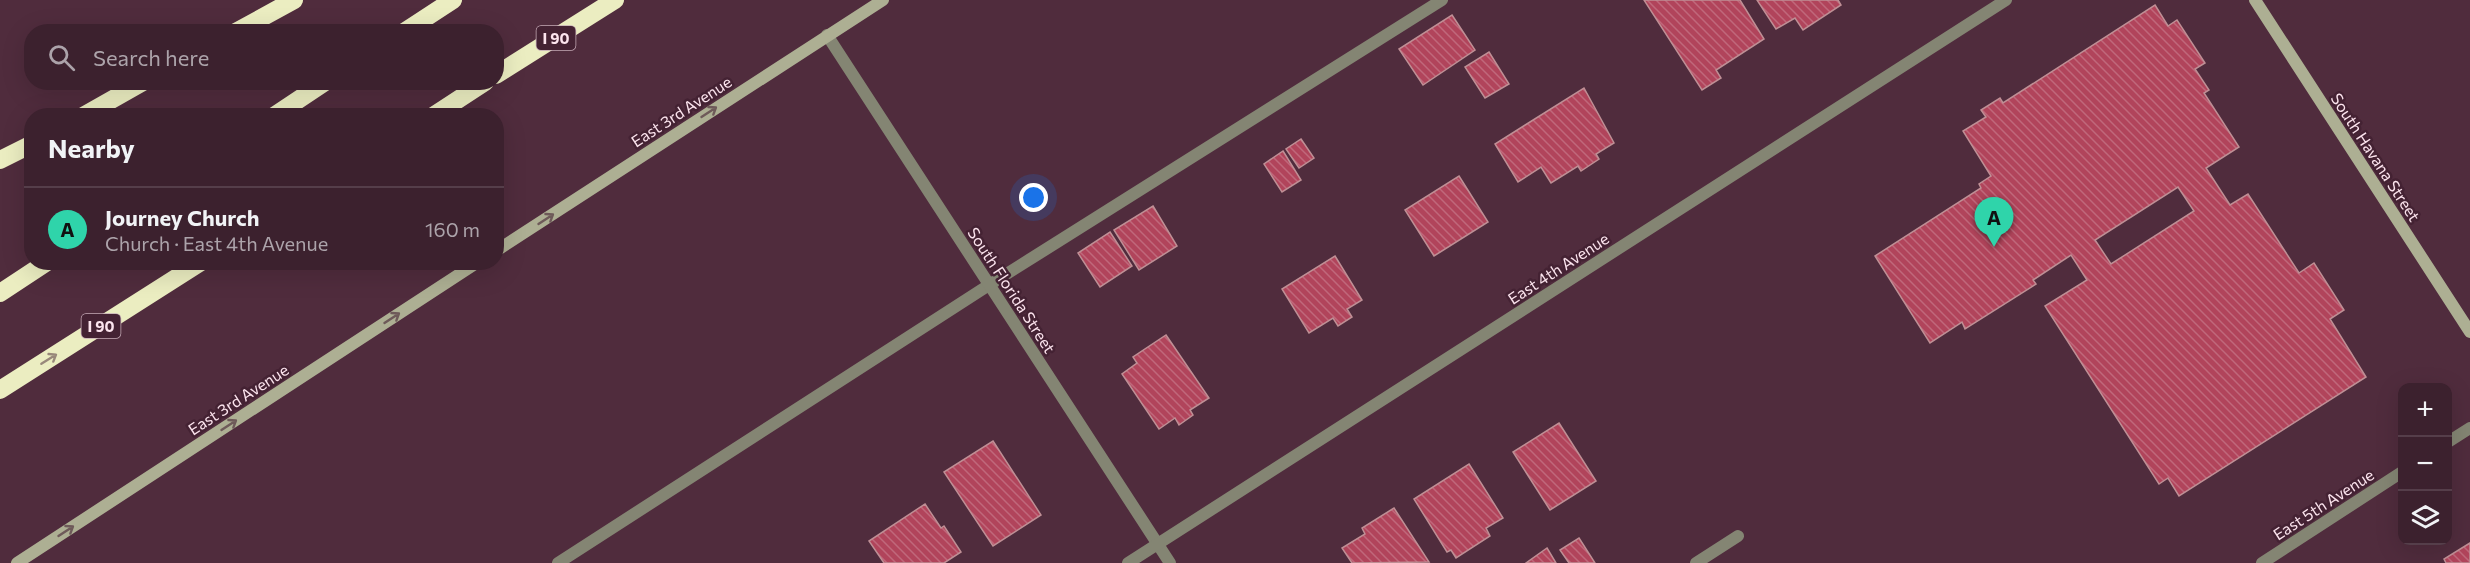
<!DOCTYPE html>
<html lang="en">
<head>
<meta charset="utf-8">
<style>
	:root { --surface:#3c212e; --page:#432936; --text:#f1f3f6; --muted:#aca3aa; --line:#553e4a; --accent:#2fd4aa }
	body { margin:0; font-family:Commissioner,sans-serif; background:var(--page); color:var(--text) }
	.controls { position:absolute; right:18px; bottom:18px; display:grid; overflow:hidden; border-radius:12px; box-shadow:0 6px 24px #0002 }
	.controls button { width:54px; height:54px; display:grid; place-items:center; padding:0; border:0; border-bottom:2px solid var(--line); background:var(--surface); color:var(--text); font:30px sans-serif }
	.you { position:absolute; left:1034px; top:198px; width:21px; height:21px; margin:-15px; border:4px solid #fff; border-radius:50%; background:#1a73e8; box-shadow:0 0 0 9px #1a73e833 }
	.badge { display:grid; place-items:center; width:39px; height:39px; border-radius:50%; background:var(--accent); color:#111; font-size:20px; font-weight:700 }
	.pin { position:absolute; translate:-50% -50px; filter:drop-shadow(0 2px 3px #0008) }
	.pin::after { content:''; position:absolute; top:32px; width:21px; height:18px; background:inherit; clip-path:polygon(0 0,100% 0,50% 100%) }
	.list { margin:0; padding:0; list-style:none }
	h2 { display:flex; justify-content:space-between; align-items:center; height:78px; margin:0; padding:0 24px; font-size:26px }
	h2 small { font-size:20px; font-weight:400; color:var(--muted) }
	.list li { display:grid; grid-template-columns:39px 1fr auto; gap:18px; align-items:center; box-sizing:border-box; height:84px; padding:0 24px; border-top:2px solid var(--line) }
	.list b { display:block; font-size:22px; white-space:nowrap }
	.list p { margin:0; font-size:20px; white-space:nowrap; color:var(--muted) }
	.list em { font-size:20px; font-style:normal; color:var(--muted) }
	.icon { flex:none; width:33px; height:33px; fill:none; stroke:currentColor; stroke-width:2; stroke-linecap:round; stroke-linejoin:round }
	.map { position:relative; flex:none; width:2470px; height:563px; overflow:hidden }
	.search { position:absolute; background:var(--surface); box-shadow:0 6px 24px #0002; left:24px; top:24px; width:480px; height:66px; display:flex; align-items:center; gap:15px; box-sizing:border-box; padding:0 21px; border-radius:24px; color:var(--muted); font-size:22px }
	.panel { position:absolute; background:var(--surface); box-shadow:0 6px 24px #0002; left:24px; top:108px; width:480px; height:162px; border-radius:24px }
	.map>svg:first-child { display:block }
</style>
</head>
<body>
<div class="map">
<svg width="2470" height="563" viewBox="0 0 2470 563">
	<defs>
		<pattern id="building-back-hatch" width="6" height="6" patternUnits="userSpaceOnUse" patternTransform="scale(1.5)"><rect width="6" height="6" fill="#b1445b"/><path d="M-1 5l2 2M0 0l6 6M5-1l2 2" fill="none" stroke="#c0687b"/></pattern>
	</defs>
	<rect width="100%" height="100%" fill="#502c3d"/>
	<g fill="url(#building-back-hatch)" stroke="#bf8f95" stroke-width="1.5" fill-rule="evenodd">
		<polygon points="1644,0 1740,0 1764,39 1716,70 1721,78 1702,90"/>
		<polygon points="1757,0 1838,0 1841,5 1803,30 1795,18 1776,29"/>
		<path d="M2155 5 2168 26 2177 20 2205 63 2195 69 2209 90 2204 93 2239 147 2206 168 2230 205 2248 194 2299 273 2314 263 2344 310 2330 319 2366 377 2179 496 2168 478 2159 484 2045 306 2087 280 2071 255 2033 280 2036 284 1965 329 1962 322 1930 343 1875 256 1981 188 1979 184 1991 176 1963 131 1986 117 1981 110 2000 98 2003 103ZM2178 187 2194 211 2111 264 2095 240Z"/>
		<polygon points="1452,15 1475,50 1423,85 1399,49"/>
		<polygon points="1489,52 1509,84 1485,98 1465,67"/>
		<polygon points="1584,88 1614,143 1596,154 1599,159 1581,171 1578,166 1551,183 1541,167 1518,182 1495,144"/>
		<polygon points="1301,139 1314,158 1299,168 1286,149"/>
		<polygon points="1283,151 1301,180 1282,192 1264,164"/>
		<polygon points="1459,176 1488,222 1434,256 1405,210"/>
		<polygon points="1153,206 1177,246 1139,270 1114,230"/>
		<polygon points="1110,232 1132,266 1100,287 1078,253"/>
		<polygon points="1335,256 1362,300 1347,309 1352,317 1338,326 1333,318 1309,333 1282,289"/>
		<polygon points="1166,335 1209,398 1190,410 1193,415 1179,425 1175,418 1159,429 1122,374 1137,363 1133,357"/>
		<polygon points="1559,423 1596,481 1550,510 1513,452"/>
		<polygon points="993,441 1041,515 993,546 944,472"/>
		<polygon points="1469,464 1503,518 1486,528 1490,536 1456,558 1451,550 1447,552 1414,499"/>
		<polygon points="925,504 941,528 944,526 961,552 944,563 884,563 869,541"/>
		<polygon points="1394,508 1429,562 1352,563 1342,548 1365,534 1362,528"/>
		<polygon points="1579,538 1595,563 1569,563 1560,550"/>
		<polygon points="2470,543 2470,563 2446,563 2444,559"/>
		<polygon points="1547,548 1556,563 1526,563"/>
	</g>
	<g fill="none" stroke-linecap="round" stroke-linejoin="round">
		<g stroke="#848573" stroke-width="12">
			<polyline points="558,563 989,285 1442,0"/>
			<polyline points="1696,563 1738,536"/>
		</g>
		<g stroke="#848573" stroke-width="12">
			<polyline points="827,35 1170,563"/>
			<polyline points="2448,442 2470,428"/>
			<polyline points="1128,563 2006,0"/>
			<polyline points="2262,563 2402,472"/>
		</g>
		<g stroke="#adaf93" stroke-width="12">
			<polyline points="2255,0 2470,332"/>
			<polyline points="496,251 883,0"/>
			<polyline points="17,563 478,262"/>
		</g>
		<g stroke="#ebedc1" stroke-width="18">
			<polyline points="236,32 294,0"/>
			<polyline points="404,32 453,0"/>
			<polyline points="496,75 615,0"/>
			<polyline points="83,116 143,82"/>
			<polyline points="274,116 325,82"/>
			<polyline points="433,116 485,82"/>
			<polyline points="0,160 32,144"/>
			<polyline points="0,293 47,262"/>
			<polyline points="0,390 201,262"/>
		</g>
	</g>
	<defs><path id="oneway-shaft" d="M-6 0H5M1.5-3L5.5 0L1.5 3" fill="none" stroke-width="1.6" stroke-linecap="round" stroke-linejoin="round" transform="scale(1.5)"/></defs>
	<g stroke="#6e5a59">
		<use href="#oneway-shaft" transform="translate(709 112) rotate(-33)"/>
		<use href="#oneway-shaft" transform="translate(546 219) rotate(-33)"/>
		<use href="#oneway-shaft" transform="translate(392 318) rotate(-33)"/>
		<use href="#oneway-shaft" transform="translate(229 425) rotate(-33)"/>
		<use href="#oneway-shaft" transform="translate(66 531) rotate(-33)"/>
	</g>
	<use stroke="#98887a" href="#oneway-shaft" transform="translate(49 359) rotate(-32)"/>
	<g text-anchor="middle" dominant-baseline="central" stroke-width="5" stroke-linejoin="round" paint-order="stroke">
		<g fill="#423" stroke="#c5aab6" stroke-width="1.5">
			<rect x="536.5" y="26" width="39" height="24" rx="4.5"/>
			<rect x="81.5" y="314" width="39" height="24" rx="4.5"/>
		</g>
		<g font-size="15" font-weight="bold" fill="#fce4ee">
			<text x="556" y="38">I 90</text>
			<text x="101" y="326">I 90</text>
		</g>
		<g font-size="16" fill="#fce4ee" stroke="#423">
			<text transform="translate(681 111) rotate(-33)">East 3rd Avenue</text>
			<text transform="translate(2376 157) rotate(57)">South Havana Street</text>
			<text transform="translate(1558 268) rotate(-33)">East 4th Avenue</text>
			<text transform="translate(1012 290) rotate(57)">South Florida Street</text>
			<text transform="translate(238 399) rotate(-33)">East 3rd Avenue</text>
			<text transform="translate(2323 504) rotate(-33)">East 5th Avenue</text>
		</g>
	</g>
</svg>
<div class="controls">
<button>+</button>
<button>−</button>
<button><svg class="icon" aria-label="layers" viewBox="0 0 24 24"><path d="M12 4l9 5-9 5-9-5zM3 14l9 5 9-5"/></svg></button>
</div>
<div class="you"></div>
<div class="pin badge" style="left:1994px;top:247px">A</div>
<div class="search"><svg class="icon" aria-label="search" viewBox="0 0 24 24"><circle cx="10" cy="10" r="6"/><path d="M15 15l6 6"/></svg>Search here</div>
<section class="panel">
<h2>Nearby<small></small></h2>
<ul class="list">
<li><span class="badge">A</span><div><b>Journey Church</b><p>Church · East 4th Avenue</p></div><em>160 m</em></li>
</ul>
</section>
</div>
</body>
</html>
